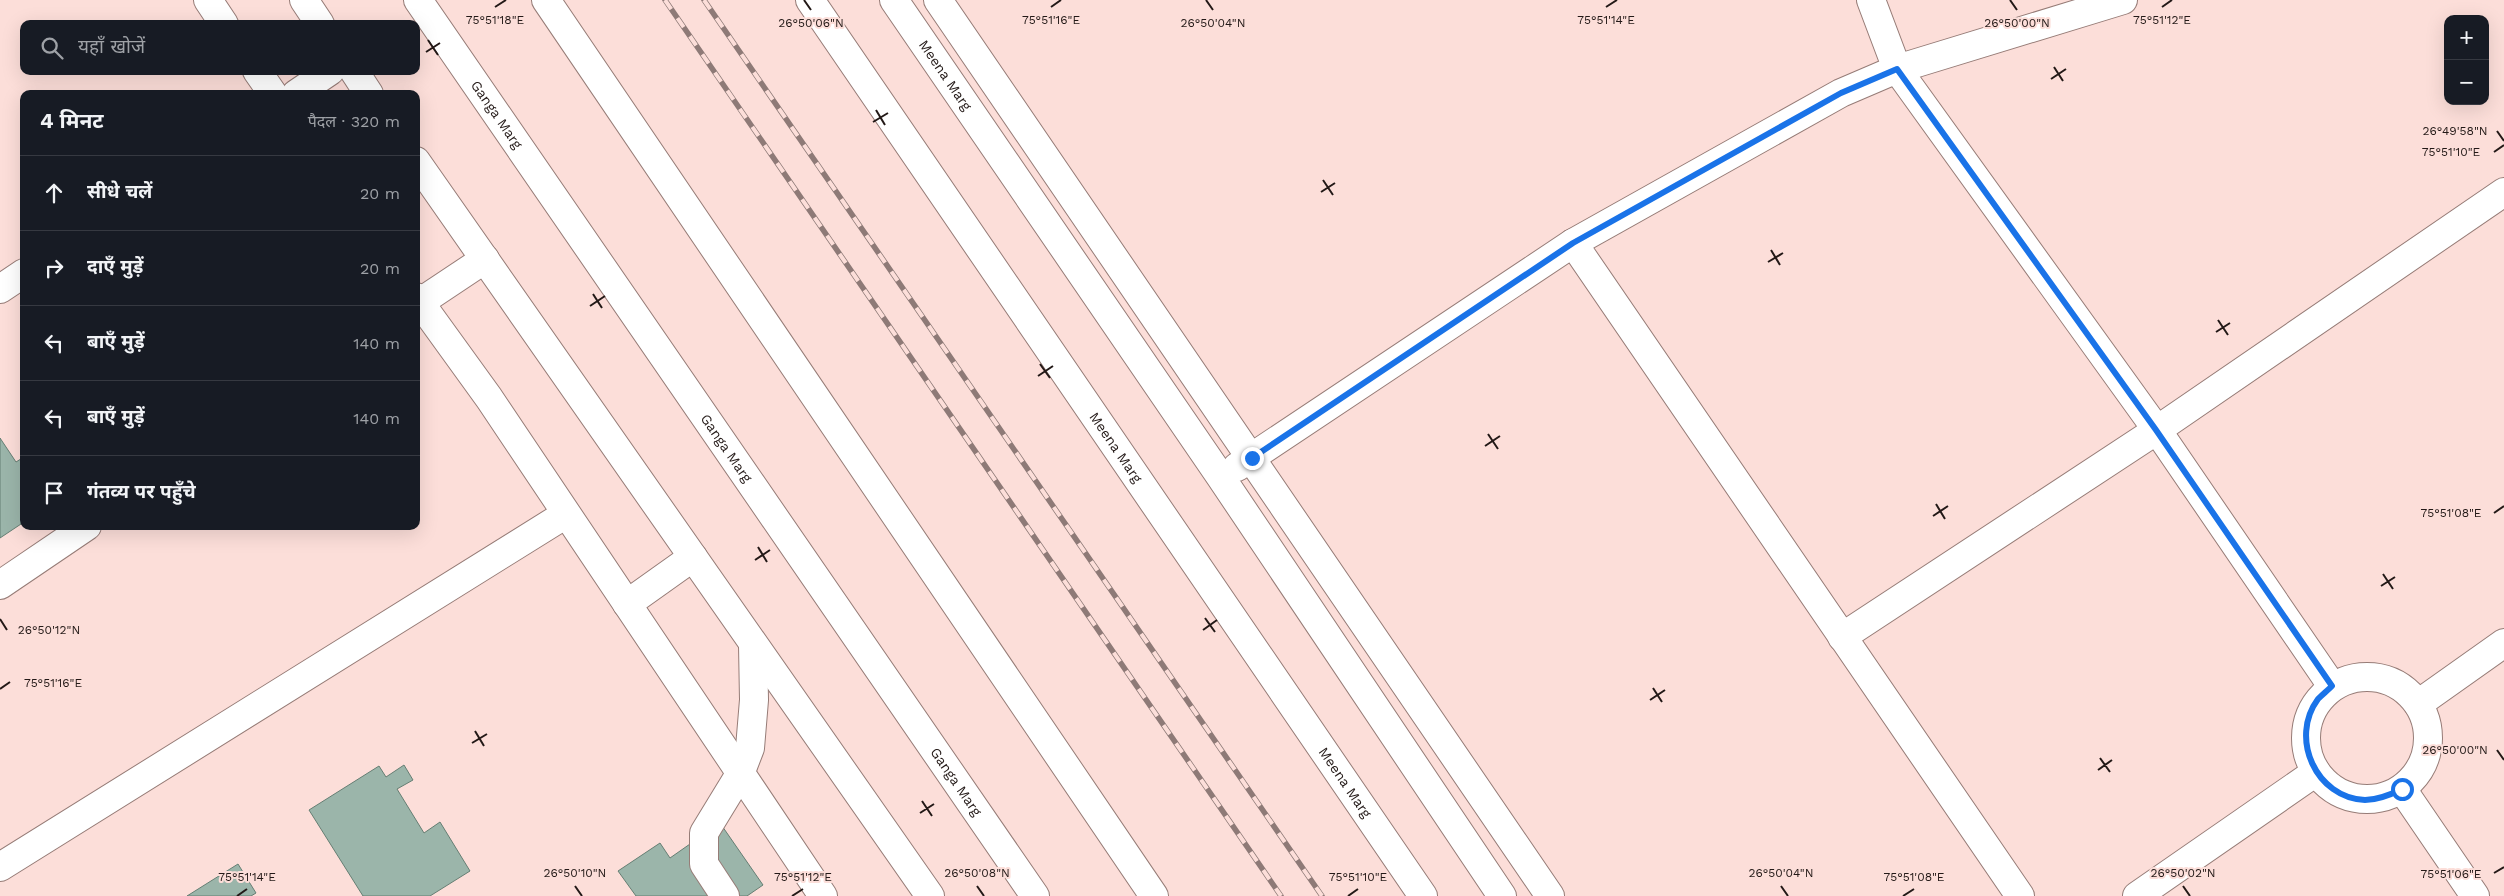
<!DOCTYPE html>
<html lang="hi">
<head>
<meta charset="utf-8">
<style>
	:root { --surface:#171b24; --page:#242831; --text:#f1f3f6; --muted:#9ea1a6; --line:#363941 }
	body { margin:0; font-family:"Work Sans","Noto Sans Devanagari",sans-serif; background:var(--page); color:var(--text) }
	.controls { position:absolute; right:15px; top:15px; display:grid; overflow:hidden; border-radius:10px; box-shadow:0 5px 20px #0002 }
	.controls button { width:45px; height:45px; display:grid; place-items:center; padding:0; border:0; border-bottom:1px solid var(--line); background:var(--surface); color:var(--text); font:25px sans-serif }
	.stop { position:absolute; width:15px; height:15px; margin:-11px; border:4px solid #1a73e8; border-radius:50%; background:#fff }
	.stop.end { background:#1a73e8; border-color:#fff; box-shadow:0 1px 5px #0008 }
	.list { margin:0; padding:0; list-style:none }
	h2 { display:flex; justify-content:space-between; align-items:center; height:65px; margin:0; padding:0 20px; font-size:21px }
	h2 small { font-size:16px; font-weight:400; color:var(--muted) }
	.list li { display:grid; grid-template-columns:32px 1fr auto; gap:15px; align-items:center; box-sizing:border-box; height:75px; padding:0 20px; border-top:1px solid var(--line) }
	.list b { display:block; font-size:19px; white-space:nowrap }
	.list em { font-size:16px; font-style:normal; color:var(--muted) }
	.icon { flex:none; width:28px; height:28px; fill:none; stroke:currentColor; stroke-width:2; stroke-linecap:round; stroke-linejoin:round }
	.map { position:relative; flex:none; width:2504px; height:896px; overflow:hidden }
	.search { position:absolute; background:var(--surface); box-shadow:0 5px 20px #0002; left:20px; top:20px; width:400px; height:55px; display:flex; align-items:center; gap:12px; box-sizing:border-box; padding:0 18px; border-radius:10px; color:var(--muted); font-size:19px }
	.panel { position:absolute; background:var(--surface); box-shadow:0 5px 20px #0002; left:20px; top:90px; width:400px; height:440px; border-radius:10px }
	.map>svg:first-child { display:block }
</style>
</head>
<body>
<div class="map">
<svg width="2504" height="896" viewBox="0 0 2504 896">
	<rect width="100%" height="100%" fill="#fcded9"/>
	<g fill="#9bb5aa" stroke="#657e73">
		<polygon points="0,438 16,462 24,457 24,522 0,538"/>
		<polygon points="404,765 413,780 397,789 424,833 440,822 470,871 430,896 363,896 309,810 379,766 386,777"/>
		<polygon points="720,823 763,885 747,896 636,896 618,871 660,843 670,858"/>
		<polygon points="238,864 256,893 251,896 187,896"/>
	</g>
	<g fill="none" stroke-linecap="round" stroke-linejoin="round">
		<defs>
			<g id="minor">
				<polyline points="208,0 224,24"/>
				<polyline points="304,0 320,24"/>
				<path id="s1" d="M418 0 1035 896"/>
				<polyline points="546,0 1154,896"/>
				<path id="s2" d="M810 0 1423 896"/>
				<path id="s3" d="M894 0 1220 476 1502 896"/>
				<polyline points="938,0 1550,896"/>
				<polyline points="1871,0 1897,69 2157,430 2332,686"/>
				<polyline points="257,71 273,94"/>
				<polyline points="354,71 369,94"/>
				<polyline points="296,94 330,71"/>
				<polyline points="416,161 930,896"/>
				<polyline points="0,289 24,273"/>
				<polyline points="416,297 489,398 823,896"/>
				<polyline points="416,305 485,259"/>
				<polyline points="1237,467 1573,243"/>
				<polyline points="0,585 87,526"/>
				<polyline points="627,604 693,557"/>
				<polyline points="1842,637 2157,430 2504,192"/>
				<circle cx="2367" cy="738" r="61"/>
				<polyline points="2418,704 2504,643"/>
				<polyline points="2402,789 2475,896"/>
				<polyline points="0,867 566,514"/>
				<polyline points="725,896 704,864 704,833 740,774 750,748 754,700 753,645"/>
				<polyline points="2020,896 1573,243 1841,93 1897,69 2123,0"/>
				<polyline points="2137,896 2316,772"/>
			</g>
		</defs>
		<use href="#minor" stroke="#967c77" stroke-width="30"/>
		<use href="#minor" stroke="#fff" stroke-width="28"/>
		<defs>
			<g id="rail">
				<polyline points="665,0 1281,896"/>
				<polyline points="704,0 1322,896"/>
			</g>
		</defs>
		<use href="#rail" stroke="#8e7a77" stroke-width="5.5"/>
		<use href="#rail" stroke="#fcded9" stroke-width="4" stroke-dasharray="11" stroke-linecap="butt"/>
	</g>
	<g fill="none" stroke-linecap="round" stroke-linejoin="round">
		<path stroke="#1a73e8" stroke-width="6" d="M1252 458 1573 243 1841 93 1897 69 2156 430 2332 686C2328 690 2322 695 2318 699 2289 738 2316 798 2365 800 2378 800 2390 795 2402 789"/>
	</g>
	<path fill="none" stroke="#231917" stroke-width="2" d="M804 0 811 10M1206 0 1213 10M2010 0 2017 10M495 7 506 0M1051 7 1061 0M1606 7 1617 0M2162 7 2172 0M428 40 438 55M426 52 440 43M2054 67 2063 81M2051 79 2066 69M876 110 885 125M873 122 888 113M2497 131 2504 141M2494 152 2504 145M1323 180 1333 195M1321 192 1335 183M1771 250 1780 265M1768 262 1783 253M593 294 602 308M590 306 605 296M2218 320 2228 335M2216 332 2230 323M1040 364 1050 378M1038 376 1053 366M1488 434 1498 449M1485 446 1500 436M1936 504 1945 519M2494 513 2504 506M1933 516 1948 506M758 547 767 562M755 560 770 550M2383 574 2393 589M2381 586 2395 577M1205 618 1215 632M0 619 7 630M1203 630 1217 620M1653 688 1662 702M0 689 10 682M1650 700 1665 690M475 731 484 746M472 743 487 734M2497 750 2504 760M2100 758 2110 772M2098 770 2112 760M922 801 932 816M920 813 934 804M2494 873 2504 867M575 886 582 896M977 886 984 896M1781 886 1788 896M2183 886 2190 896M237 896 247 889M792 896 803 889M1348 896 1358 889M1903 896 1914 889"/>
	<g text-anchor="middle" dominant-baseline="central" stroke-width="4" stroke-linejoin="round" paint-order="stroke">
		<g font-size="14" fill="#231917" stroke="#fcded9">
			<text stroke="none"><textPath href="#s3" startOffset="91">Meena Marg</textPath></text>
			<text stroke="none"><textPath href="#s1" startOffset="139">Ganga Marg</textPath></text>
			<text stroke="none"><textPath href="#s1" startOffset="544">Ganga Marg</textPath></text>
			<text stroke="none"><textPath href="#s2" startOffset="542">Meena Marg</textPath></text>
			<text stroke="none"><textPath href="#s1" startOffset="949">Ganga Marg</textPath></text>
			<text stroke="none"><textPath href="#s2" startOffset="948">Meena Marg</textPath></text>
		</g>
	</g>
	<g font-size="12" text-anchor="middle" fill="#231917" stroke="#fcded9" stroke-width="4" stroke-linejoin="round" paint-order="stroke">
		<text x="495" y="24">75°51'18"E</text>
		<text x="1051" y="24">75°51'16"E</text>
		<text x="1606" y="24">75°51'14"E</text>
		<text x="2162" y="24">75°51'12"E</text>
		<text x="811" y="27">26°50'06"N</text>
		<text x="1213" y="27">26°50'04"N</text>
		<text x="2017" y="27">26°50'00"N</text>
		<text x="2455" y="135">26°49'58"N</text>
		<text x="2451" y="156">75°51'10"E</text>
		<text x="2451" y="517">75°51'08"E</text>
		<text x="49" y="634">26°50'12"N</text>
		<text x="53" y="687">75°51'16"E</text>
		<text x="2455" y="754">26°50'00"N</text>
		<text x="575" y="877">26°50'10"N</text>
		<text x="977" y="877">26°50'08"N</text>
		<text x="1781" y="877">26°50'04"N</text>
		<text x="2183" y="877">26°50'02"N</text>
		<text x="2451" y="878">75°51'06"E</text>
		<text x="247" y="881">75°51'14"E</text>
		<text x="803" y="881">75°51'12"E</text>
		<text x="1358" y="881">75°51'10"E</text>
		<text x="1914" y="881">75°51'08"E</text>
	</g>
</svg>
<div class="controls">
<button>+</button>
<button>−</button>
</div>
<div class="stop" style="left:2402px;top:789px"></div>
<div class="stop end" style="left:1252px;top:458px"></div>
<div class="search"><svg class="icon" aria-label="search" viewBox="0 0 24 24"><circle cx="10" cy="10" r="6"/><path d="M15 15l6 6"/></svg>यहाँ खोजें</div>
<section class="panel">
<h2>4 मिनट<small>पैदल · 320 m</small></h2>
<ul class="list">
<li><svg class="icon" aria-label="ahead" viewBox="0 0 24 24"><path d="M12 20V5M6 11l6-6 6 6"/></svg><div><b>सीधे चलें</b></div><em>20 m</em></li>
<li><svg class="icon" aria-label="right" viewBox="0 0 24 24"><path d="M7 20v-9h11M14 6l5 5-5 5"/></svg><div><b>दाएँ मुड़ें</b></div><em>20 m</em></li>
<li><svg class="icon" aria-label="left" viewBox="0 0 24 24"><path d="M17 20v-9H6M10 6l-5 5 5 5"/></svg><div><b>बाएँ मुड़ें</b></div><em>140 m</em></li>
<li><svg class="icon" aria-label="left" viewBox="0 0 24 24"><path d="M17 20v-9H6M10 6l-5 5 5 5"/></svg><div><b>बाएँ मुड़ें</b></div><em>140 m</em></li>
<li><svg class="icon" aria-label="arrive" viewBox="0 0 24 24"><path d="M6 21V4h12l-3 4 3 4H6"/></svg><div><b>गंतव्य पर पहुँचे</b></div></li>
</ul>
</section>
</div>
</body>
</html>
